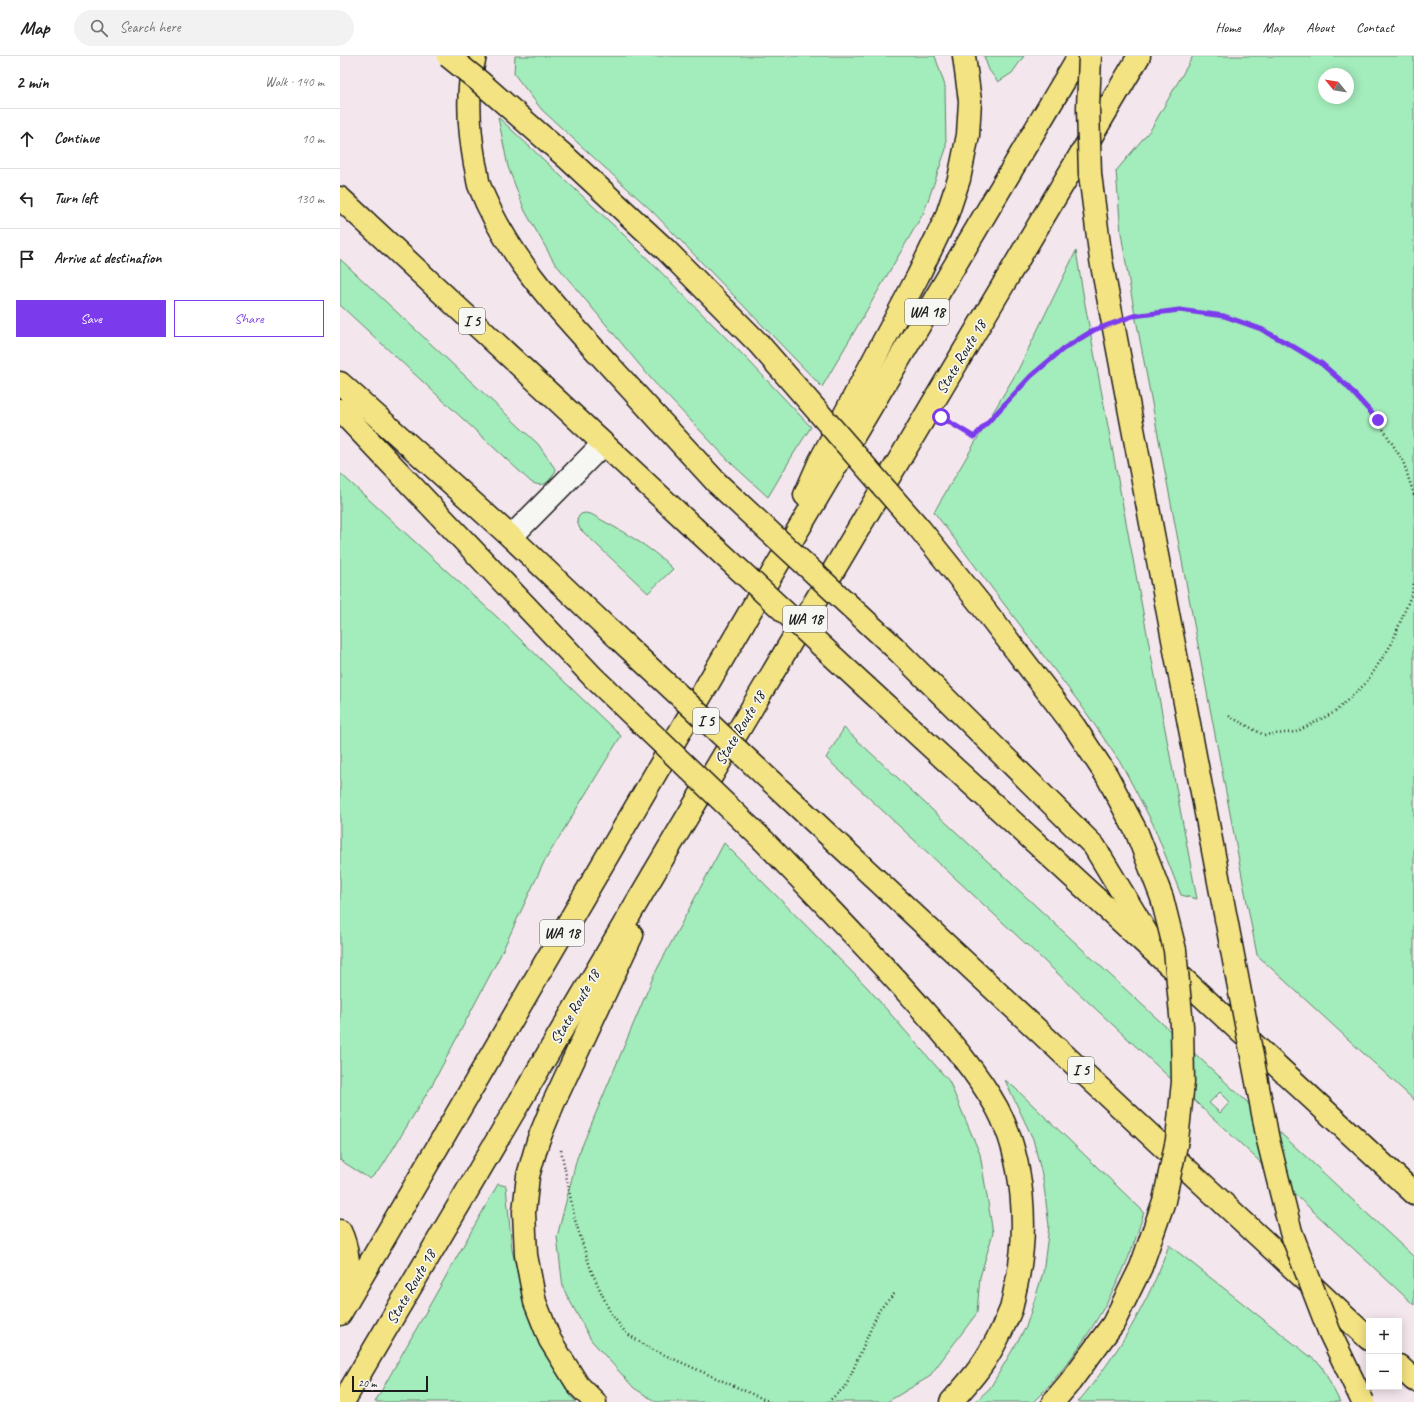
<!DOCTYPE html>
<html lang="en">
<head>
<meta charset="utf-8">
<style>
	:root { --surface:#fff; --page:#f2f2f2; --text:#222; --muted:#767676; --line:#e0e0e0; --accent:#7c3aed }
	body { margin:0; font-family:Caveat,sans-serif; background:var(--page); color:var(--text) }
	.controls { position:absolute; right:12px; bottom:12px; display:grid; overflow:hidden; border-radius:0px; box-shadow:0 2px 10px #0003 }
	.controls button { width:36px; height:36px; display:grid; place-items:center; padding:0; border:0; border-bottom:1px solid var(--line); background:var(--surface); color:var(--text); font:20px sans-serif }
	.compass { position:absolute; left:978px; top:12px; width:36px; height:36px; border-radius:50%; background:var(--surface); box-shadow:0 2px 10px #0003; rotate:300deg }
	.scale { position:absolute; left:12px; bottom:10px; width:76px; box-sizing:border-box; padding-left:4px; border:2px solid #1c1c1c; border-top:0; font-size:11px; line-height:14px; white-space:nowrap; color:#1c1c1c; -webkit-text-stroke:3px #f6f6f2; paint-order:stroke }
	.stop { position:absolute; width:12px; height:12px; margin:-9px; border:3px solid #7c3aed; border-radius:50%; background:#fff }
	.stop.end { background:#7c3aed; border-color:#fff; box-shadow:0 1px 4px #0008 }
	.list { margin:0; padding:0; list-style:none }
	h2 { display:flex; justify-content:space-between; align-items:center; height:52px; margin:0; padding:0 16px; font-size:17px }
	h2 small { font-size:13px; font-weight:400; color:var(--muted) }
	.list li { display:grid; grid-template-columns:26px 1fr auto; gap:12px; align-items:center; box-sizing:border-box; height:60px; padding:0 16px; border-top:1px solid var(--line) }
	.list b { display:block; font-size:15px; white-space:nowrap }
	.list em { font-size:13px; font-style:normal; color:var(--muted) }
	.actions { display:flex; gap:8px; padding:12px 16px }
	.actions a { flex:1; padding:9px 0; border:1px solid var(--accent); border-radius:0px; text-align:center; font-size:14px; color:var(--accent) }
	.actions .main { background:var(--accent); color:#fff }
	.icon { flex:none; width:22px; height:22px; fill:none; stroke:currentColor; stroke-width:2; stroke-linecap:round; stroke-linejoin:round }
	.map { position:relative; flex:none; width:1074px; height:1346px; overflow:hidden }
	header { display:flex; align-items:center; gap:24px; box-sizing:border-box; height:56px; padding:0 20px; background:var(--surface); border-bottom:1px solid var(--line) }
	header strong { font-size:19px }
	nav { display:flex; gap:22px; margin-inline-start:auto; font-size:14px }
	.search { width:280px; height:36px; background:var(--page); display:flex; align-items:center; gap:10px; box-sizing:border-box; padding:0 14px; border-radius:22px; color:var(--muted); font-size:15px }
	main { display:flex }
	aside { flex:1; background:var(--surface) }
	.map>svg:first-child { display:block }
</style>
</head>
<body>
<header>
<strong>Map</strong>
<div class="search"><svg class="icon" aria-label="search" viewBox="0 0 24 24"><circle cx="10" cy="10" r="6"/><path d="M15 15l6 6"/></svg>Search here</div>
<nav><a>Home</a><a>Map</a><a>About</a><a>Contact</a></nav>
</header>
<main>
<aside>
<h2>2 min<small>Walk · 140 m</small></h2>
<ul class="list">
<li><svg class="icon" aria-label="ahead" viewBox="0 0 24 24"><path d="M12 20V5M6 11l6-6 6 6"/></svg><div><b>Continue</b></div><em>10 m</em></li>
<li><svg class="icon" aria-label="left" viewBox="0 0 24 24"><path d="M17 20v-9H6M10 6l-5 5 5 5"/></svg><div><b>Turn left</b></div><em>130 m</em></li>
<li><svg class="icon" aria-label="arrive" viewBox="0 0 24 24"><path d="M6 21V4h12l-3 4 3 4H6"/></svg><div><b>Arrive at destination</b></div></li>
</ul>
<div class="actions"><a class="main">Save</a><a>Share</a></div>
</aside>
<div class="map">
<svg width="1074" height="1346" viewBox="0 0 1074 1346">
	<rect width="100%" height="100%" fill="#f4e6ed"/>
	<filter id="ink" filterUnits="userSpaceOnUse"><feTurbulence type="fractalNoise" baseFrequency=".025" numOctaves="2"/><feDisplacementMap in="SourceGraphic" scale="8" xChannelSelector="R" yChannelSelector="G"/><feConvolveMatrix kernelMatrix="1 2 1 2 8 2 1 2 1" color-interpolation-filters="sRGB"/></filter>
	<g filter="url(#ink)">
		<g fill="#a3ecbb" stroke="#60846c" fill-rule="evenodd">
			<polygon points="175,0 595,0 605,30 606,93 584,156 482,331 311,154 202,54 174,18"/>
			<polygon points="644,0 684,0 672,17 658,26 649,14"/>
			<path d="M853 0H1074V1044L917 899 791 237 781 177 776 115 811 73ZM984 18H1008V42H984Z"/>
			<polygon points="158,61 285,180 408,304 471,371 454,397 428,441 392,408 313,325 214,206 185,155 168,111"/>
			<polygon points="736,195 744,243 857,843 841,839 813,768 782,709 741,649 594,456 678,314"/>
			<path d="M0 203 198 388 216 414C210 425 204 433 191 426L0 249Z"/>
			<polygon points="0,417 157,561 281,680 204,806 159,902 92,1029 42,1111 30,1123 0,1104"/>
			<path d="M245 457 251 458C279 474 310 489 333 513L308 537 240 473 238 468 237 462 241 458Z"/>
			<path d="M504 672 1074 1201V1249L486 702ZM880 1036 890 1046 880 1057 869 1047Z"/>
			<polygon points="384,787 527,931 609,1025 640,1098 653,1177 640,1221 637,1257 589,1321 547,1346 316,1346 294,1332 251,1284 223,1232 217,1181 237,1102 314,919"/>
			<path d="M665 1024 675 1032 804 1156C799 1172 794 1189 787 1205 767 1252 731 1310 693 1346H635L650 1332 686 1271 703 1217 709 1170 703 1123 693 1083Z"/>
			<polygon points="158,1128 166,1130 172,1194 186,1250 205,1297 230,1339 236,1346 35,1346"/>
			<path d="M829 1189 981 1309 1000 1346H738C777 1300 809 1246 829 1189Z"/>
		</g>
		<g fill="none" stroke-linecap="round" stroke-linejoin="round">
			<defs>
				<polyline id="minor" points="171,481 263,388"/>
				<g id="highway">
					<path d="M135 0C126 34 129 74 135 108 137 115 137 122 139 129 166 199 218 254 269 309 305 348 341 388 377 427"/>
					<polyline points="0,142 353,471"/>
					<polyline points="0,327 171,481 280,584"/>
					<polyline points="0,354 254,622"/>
					<polyline points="465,439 480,405 578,220 606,162 619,123 628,79 630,45 624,0"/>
					<polyline points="554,591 754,790 809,881"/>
					<polyline points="527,632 822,903 1074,1137"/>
					<polyline points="452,745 1029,1283"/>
					<path d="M424 785C477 840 531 895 581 952 608 983 637 1016 657 1052 684 1103 689 1174 676 1230 674 1237 673 1246 671 1253 662 1275 650 1299 635 1318 627 1328 619 1337 611 1346"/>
					<path d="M0 1175C10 1195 9 1220 9 1241"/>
					<polyline points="0,1258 436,511 739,0"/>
					<polyline points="1059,1310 1074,1324"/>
					<polyline points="3,1346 340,773 799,0"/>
					<polyline points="255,1346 238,1329 210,1284 195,1246 186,1199 184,1156 188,1120 198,1085 213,1048 292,879"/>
					<polyline points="713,1346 730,1326"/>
				</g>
			</defs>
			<use href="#minor" stroke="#1c1c1c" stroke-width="25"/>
			<use href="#highway" stroke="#1c1c1c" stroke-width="25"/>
			<g stroke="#1c1c1c" stroke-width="2.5" stroke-dasharray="1 3" stroke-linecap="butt">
				<polyline points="796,260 839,254 884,260 921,273 954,291 982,309 1006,329 1038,365 1063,405 1074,439"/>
				<polyline points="610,367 634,381 691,320 723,293 750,276"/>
				<polyline points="889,660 924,679 956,676 995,656 1026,627 1051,589 1072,537 1074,526"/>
				<polyline points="221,1094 235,1164 251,1214 271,1258 286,1277 309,1292 430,1346"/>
				<polyline points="488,1346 506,1330 539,1254 556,1236"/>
			</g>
			<use href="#minor" stroke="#f6f6f2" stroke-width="22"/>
			<use href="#highway" stroke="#f4e382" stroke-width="22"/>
			<defs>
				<g id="highway-bridge">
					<polyline points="108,0 139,25 227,102 326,194 419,288 580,473 641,549 734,670 767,720 797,777 822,842 835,894 842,970 843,1026 837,1084 824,1145 801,1211 773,1268 730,1326"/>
					<polyline points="750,0 748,52 750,118 761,204 928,1084 951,1176 989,1275 1023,1346"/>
					<polyline points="377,427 554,591"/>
					<polyline points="353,471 527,632"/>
					<polyline points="280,584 452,745"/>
					<polyline points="254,622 424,785"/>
				</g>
			</defs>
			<use href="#highway-bridge" stroke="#1c1c1c" stroke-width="25" stroke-linecap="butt"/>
			<use href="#highway-bridge" stroke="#f4e382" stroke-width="22"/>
		</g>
	</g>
	<g fill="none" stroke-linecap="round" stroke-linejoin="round" filter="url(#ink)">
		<polyline stroke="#7c3aed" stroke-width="5" points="601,361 634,381 691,320 723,293 754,274 793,260 839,254 884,260 921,273 954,291 982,308 1006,329 1038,364"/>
	</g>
	<g text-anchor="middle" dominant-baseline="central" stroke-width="3.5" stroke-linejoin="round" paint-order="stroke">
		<g fill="#f6f6f2" stroke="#5d5d5c" stroke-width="1">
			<rect x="565" y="243" width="44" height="26" rx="3"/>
			<rect x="119" y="252" width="26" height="26" rx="3"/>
			<rect x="443" y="550" width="44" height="26" rx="3"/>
			<rect x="353" y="652" width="26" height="26" rx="3"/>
			<rect x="200" y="864" width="44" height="26" rx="3"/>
			<rect x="728" y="1001" width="26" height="26" rx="3"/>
		</g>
		<g font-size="15" font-weight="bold" fill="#1c1c1c">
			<text x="587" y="256">WA 18</text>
			<text x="132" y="265">I 5</text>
			<text x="465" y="563">WA 18</text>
			<text x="366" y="665">I 5</text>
			<text x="222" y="877">WA 18</text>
			<text x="741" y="1014">I 5</text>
		</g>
		<g font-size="16" fill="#1c1c1c" stroke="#f6f6f2">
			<text transform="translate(621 301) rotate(-59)">State Route 18</text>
			<text transform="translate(400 672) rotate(-59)">State Route 18</text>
			<text transform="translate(235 951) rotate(-60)">State Route 18</text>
			<text transform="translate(71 1231) rotate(-60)">State Route 18</text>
		</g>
	</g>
</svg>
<div class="controls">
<button>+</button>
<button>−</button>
</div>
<svg class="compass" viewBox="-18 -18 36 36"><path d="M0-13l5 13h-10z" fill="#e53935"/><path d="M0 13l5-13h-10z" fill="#767676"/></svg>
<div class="scale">20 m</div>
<div class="stop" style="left:601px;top:361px"></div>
<div class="stop end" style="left:1038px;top:364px"></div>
</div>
</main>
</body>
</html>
